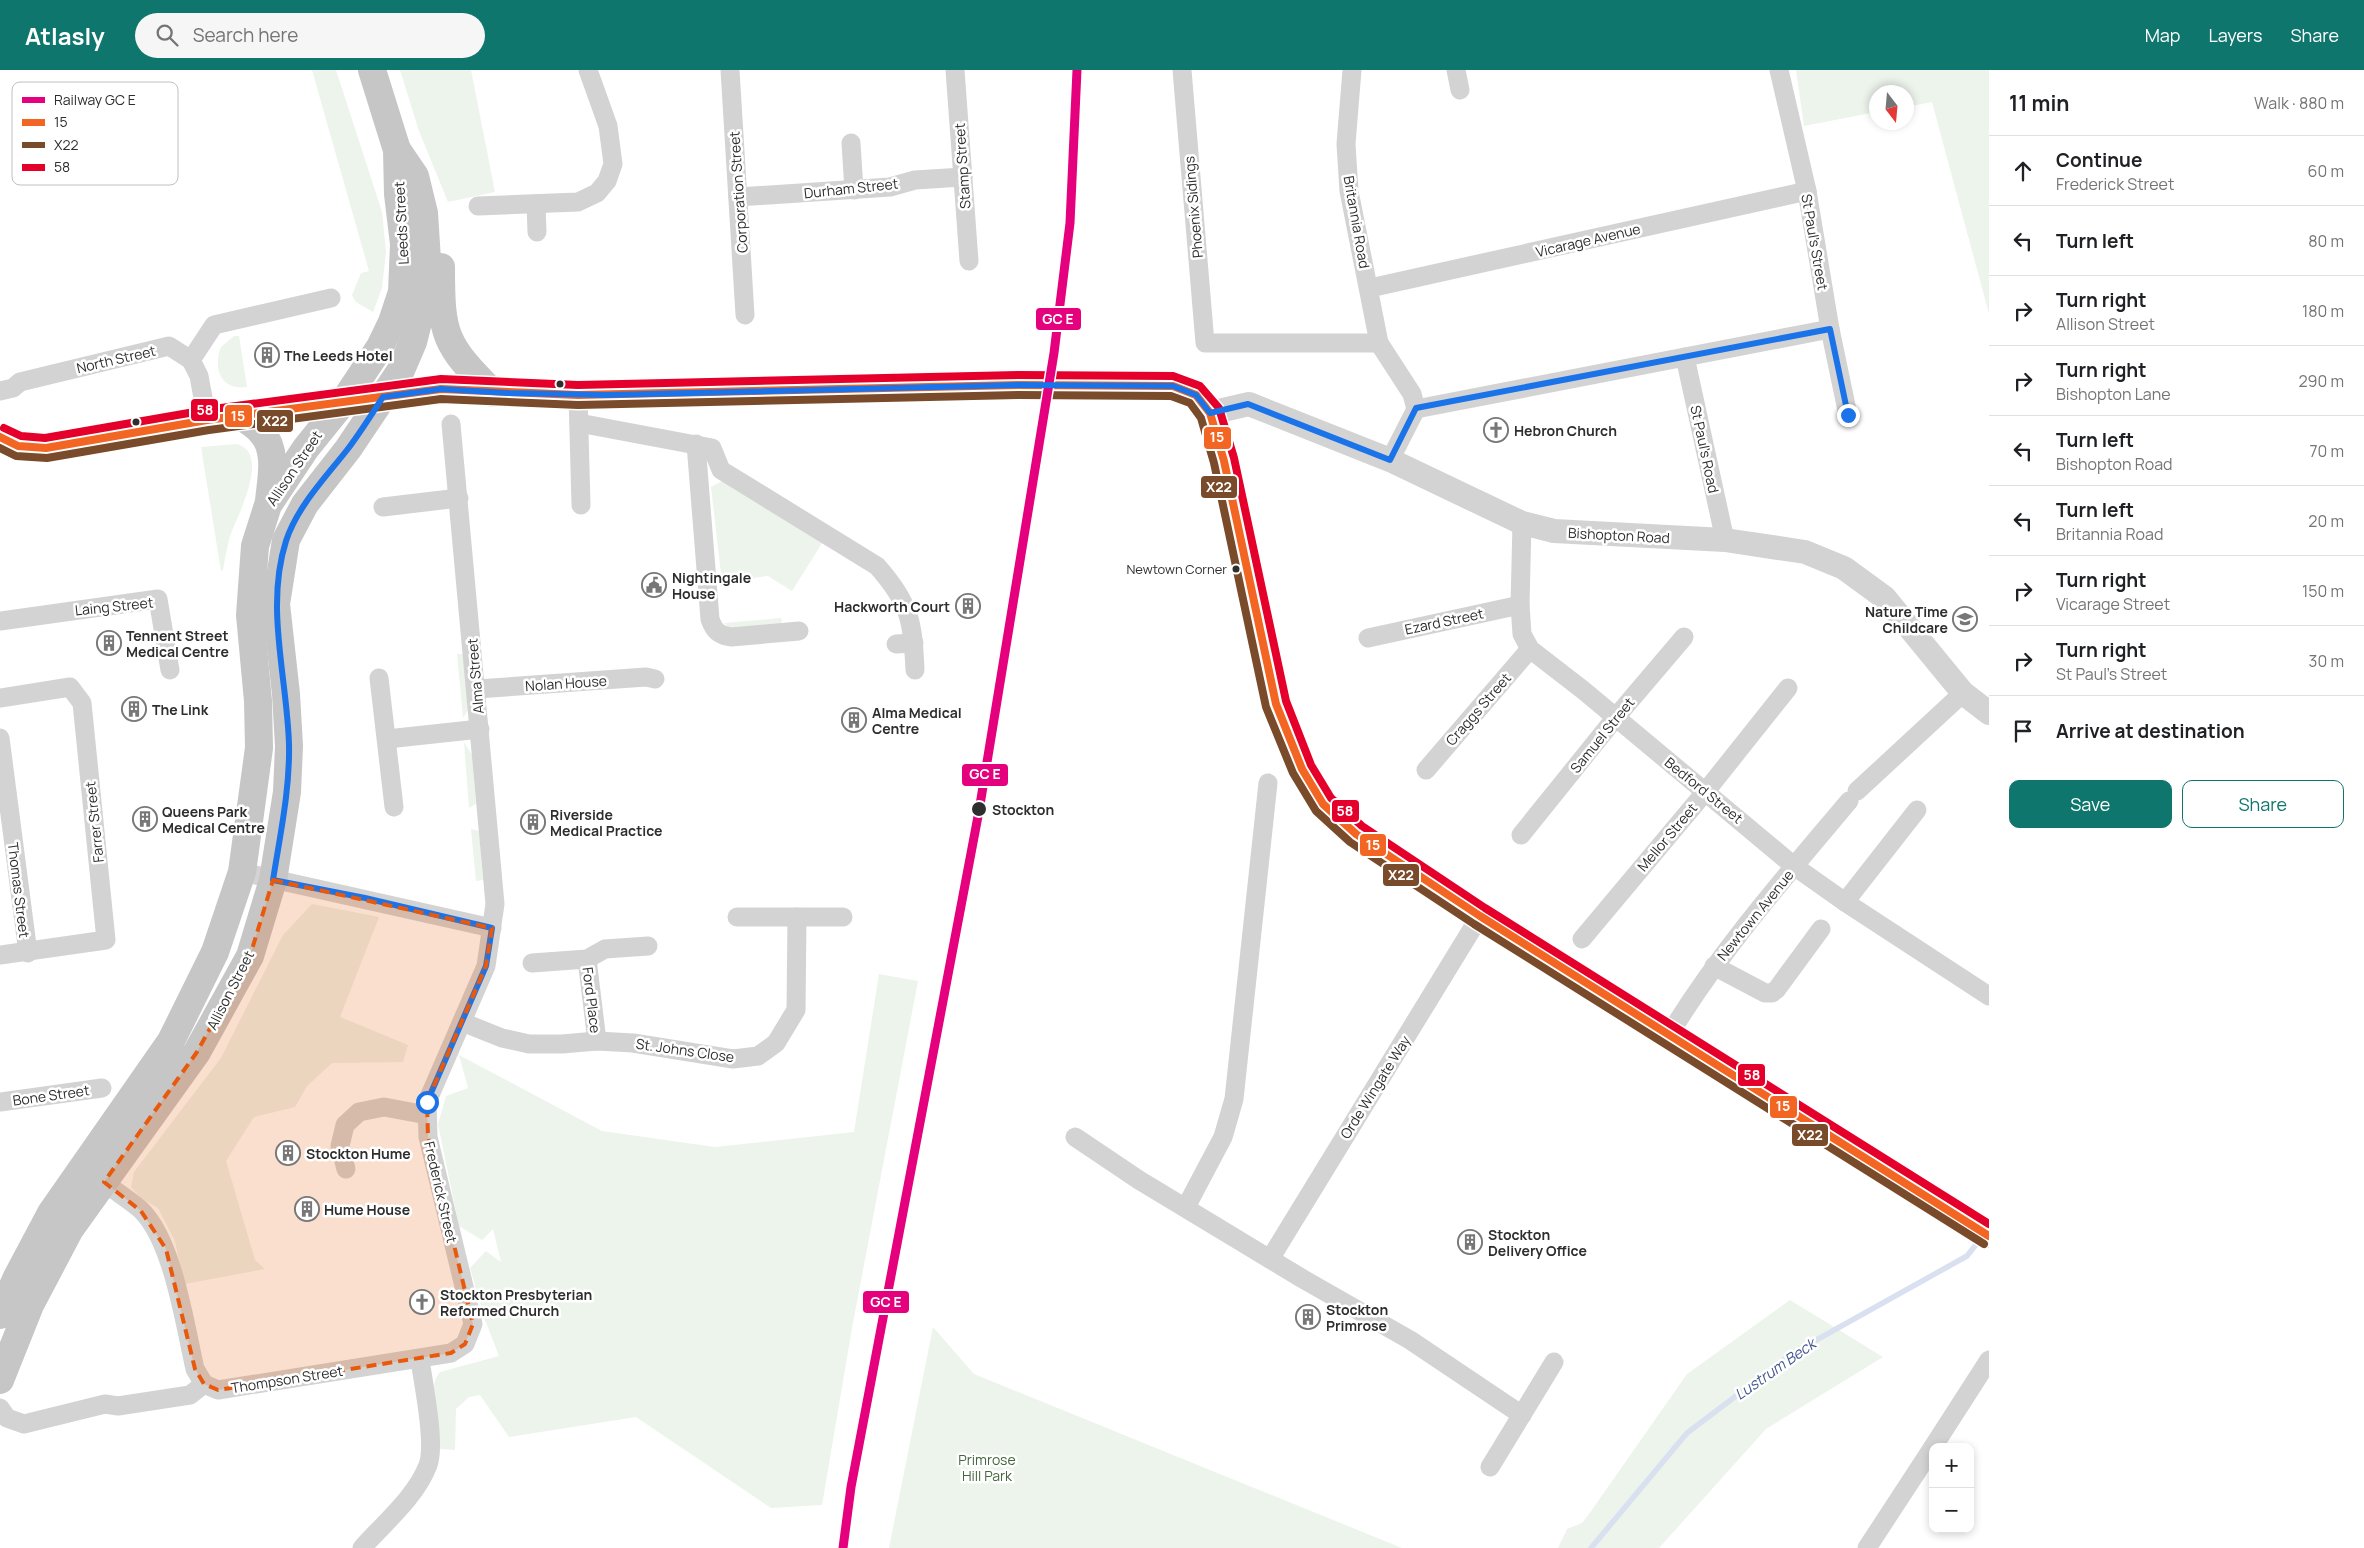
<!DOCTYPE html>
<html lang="en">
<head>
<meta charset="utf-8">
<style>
	:root { --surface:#fff; --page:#f6f6f6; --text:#202124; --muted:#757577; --line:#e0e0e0; --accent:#0f766e }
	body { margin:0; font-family:Manrope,sans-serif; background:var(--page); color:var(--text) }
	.controls { position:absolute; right:15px; bottom:15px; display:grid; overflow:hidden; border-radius:10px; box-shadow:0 2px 8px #0003 }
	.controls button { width:45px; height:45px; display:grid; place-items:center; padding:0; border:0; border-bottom:1px solid var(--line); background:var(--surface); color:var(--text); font:25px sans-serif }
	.compass { position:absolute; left:1869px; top:15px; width:45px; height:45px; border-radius:50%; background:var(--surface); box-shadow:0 2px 8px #0003; rotate:164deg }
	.stop { position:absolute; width:15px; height:15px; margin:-11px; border:4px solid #1a73e8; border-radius:50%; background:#fff }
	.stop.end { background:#1a73e8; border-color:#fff; box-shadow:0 1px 5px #0008 }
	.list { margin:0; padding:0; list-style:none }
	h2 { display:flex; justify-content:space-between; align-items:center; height:65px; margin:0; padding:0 20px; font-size:21px }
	h2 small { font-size:16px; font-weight:400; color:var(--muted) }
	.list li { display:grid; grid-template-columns:32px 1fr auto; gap:15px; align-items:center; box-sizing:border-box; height:70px; padding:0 20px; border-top:1px solid var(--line) }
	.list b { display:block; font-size:19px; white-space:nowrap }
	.list p { margin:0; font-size:16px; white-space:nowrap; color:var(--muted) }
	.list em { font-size:16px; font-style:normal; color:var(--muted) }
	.actions { display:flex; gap:10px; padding:15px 20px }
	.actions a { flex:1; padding:11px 0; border:1px solid var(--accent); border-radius:10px; text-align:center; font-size:18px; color:var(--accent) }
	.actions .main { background:var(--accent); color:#fff }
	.icon { flex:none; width:28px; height:28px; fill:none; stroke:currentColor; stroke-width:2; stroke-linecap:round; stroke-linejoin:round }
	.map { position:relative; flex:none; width:1989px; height:1478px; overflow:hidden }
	header { display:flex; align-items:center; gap:30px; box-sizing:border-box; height:70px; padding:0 25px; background:var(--accent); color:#fff }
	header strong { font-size:24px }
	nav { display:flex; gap:28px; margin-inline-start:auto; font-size:18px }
	.search { width:350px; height:45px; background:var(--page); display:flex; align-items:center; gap:12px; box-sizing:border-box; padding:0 18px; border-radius:28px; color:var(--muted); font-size:19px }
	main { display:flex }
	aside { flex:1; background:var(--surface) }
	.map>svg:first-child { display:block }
</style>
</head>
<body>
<header>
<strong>Atlasly</strong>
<div class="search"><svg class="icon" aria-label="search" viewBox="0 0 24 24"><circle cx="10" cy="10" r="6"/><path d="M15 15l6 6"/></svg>Search here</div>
<nav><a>Map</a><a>Layers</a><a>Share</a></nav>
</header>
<main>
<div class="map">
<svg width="1989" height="1478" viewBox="0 0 1989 1478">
	<rect width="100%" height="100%" fill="#fff"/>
	<g fill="#edf4ec">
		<polygon points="312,0 336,0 382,142 386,182 382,218 373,242 356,232 352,225 361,203 369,201"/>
		<polygon points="400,0 471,0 495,122 448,132 419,61"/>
		<polygon points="1796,0 1989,0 1989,244 1932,32 1907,37 1906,22 1876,22 1876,42 1804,56"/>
		<path d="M234 266H239L247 317C222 321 212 299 221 277Z"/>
		<path d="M237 374C271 384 238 444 230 466 227 477 225 489 223 500L221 501 201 377Z"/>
		<polygon points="722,411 824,470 792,521 768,506 722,512 711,417"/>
		<polygon points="781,548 782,551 779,556 731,560 724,553"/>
		<polygon points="457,584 464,584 468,640 463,648"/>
		<polygon points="464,672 472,685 476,734 469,738"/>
		<polygon points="471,759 479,761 483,810 476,811"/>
		<polygon points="312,834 379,847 340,947 408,975 403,992 332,993 307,1016 295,1037 254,1047 226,1091 255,1190 265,1199 184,1214 175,1171 158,1138 141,1128 131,1117 134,1102 221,988 283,865"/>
		<path d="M879 904 918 911 852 1258 822 1435 771 1438 636 1347 509 1367 480 1325 469 1327 456 1339 455 1380 440 1379C437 1357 425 1320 440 1302L499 1286 485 1250 470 1198 486 1181 501 1192 493 1159 482 1170 459 1156 438 1054 446 1026 468 1018 459 985 602 1061 715 1077 854 1062Z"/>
		<polygon points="1790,1230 1883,1287 1766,1359 1659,1478 1558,1478 1567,1459 1582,1453 1589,1444 1687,1304"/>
		<polygon points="933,1257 974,1304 1402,1478 889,1478"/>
	</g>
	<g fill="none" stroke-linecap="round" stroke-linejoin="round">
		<polyline stroke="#d9e0f0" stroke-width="5.5" points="1591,1478 1687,1363 1793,1283 1967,1186 1982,1167"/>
		<g stroke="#d3d3d3" stroke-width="19">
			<polyline points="730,0 745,245"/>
			<polyline points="955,0 969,191"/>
			<polyline points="1182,0 1205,273 1379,273"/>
			<polyline points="1352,0 1346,74 1349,121 1379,273 1412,324 1416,339 1390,390"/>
			<polyline points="1456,0 1460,20"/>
			<polyline points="1779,0 1807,121 1830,259 1848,345"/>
			<polyline points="851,73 854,120"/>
			<polyline points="738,127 890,117 915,110 963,107"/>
			<polyline points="536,134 537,162"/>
			<polyline points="478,136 578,132 597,123 607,111 613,94 608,56 588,0"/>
			<polyline points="1370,218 1807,121"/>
			<polyline points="1685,287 1725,470"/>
			<polyline points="191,290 199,306 207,350"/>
			<polyline points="0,321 13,318 20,312 169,276 191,290 214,255 331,228"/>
			<polyline points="578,325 581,435"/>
			<polyline points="1416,339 1830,259"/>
			<path d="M579 353 712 378 721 400 877 496C910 533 913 552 915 600"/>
			<path d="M696 374 710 549C714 561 719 565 731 567L799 561"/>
			<polyline points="383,437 459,428"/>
			<polyline points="1522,453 1520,535 1522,564 1530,579 1583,620 1794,796 1845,832 1989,926"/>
			<polyline points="0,551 158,529 170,600"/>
			<polyline points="1368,568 1520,535"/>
			<polyline points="896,574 914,573"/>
			<polyline points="379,608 394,737"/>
			<polyline points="477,619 646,607 655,609"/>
			<polyline points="0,628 70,617 82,633 106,870 0,885"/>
			<polyline points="0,668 28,883"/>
			<polyline points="387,669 480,659"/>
			<polyline points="1426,700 1530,579"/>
			<polyline points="1857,721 1963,623"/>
			<polyline points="1521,765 1616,647 1684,567"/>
			<polyline points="242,802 492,858"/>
			<polyline points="1845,832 1917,740"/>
			<polyline points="737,847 843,847"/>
			<polyline points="1582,869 1706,721 1788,618"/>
			<polyline points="587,889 597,971"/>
			<polyline points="532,893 587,889 605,879 648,876"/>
			<polyline points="1714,896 1765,923 1772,923 1777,919 1821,859"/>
			<polyline points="462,952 502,968 529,974 562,974 597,971 633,973 733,989 758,986 776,973 796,940 797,847"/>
			<path d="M1669 965C1720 881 1786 806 1849 731"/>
			<polyline points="0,1032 102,1018"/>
			<polyline points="1075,1067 1139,1110 1303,1209 1410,1270 1522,1345"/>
			<polyline points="346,1099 340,1076 345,1055 359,1042 384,1037 427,1045"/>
			<path d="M104 1112C116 1122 130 1130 141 1140 173 1171 185 1255 195 1299L204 1314"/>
			<polyline points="1186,1137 1223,1067 1234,1029 1268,713"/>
			<polyline points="1270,1189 1480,846"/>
			<polyline points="0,1338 7,1348 24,1354 105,1334 118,1336 190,1325 204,1314 218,1320 451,1283 465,1274 473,1254 428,1067 427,1032 486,896 495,834 451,354"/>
			<polyline points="1933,1377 1989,1290"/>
			<polyline points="1490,1397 1554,1292"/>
			<path d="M362 1478C384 1453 416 1427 428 1395 436 1374 423 1313 420 1289"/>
			<polyline points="1867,1478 1933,1377"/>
		</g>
		<g stroke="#d3d3d3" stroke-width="24">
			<polyline points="1210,343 1249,334 1390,390 1522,453 1554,461 1725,470 1805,482 1844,498 1885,528 1963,623 1989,643"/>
			<polyline points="0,367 18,376 46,378 207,350 441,319 578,325 1018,315 1173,316 1196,325 1210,343 1224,391 1276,634 1302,699 1323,734 1356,764 1480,846 1989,1166"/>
		</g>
		<g stroke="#c6c6c6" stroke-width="28">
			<path d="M441 197C441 265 444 274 493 323"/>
			<path d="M241 346C248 351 257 356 262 363 278 381 271 409 269 431"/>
			<polyline points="0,1245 17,1207 51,1143 171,971 215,882 242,802 259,678 258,631 250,545 255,476 268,435 306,378 344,331 380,277 392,252 402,222 404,174 398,124 397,80 372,0"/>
			<polyline points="0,1310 30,1235 70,1159 197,982 250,886 273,810 287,722 289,676 286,624 276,534 286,470 305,434 348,379 401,300 413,272 421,240 427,190 424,143 415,106 398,81"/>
		</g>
		<defs>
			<polyline id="bus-1" points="0,367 18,376 46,378 207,350 441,319 578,325 1018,315 1173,316 1196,325 1210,343 1224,391 1276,634 1302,699 1323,734 1356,764 1480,846 1989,1166"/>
			<polyline id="bus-2" points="0,378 16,386 47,388 209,360 441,329 578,335 1018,325 1171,326 1190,333 1201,348 1214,393 1266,637 1293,703 1316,741 1350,772 1474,854 1984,1174"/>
			<polyline id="bus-3" points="4,358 21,366 45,368 206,340 441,309 578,315 1018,305 1173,306 1200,316 1219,338 1234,388 1286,631 1311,695 1331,728 1362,756 1485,838 1989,1154"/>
		</defs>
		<use href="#bus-1" stroke="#fff" stroke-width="11"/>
		<use href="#bus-2" stroke="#fff" stroke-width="11"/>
		<use href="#bus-3" stroke="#fff" stroke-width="11"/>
		<use href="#bus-1" stroke="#f26522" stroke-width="8"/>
		<use href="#bus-2" stroke="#7a4b2a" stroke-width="8"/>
		<use href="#bus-3" stroke="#e4002b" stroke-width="8"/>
		<defs>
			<polyline id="rail-1" points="843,1478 851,1417 979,741 1054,283 1070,153 1077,0"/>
		</defs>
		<use href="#rail-1" stroke="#fff" stroke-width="12"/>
		<use href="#rail-1" stroke="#e5007d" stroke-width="9"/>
	</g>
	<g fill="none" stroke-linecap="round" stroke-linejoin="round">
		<path stroke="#1a73e8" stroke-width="6" d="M427 1032 486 896 492 858 365 828 273 810C280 765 290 720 289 674 287 607 265 537 286 471 297 437 325 408 347 380 360 363 371 345 383 327L441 319 508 323 606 325 1018 315 1173 316 1196 325 1210 343 1248 334 1390 390 1416 338 1830 259 1848 345"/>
	</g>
	<path fill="#e8590c" fill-opacity="0.2" stroke="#e8590c" stroke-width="4" stroke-dasharray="10 6" stroke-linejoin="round" d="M273 810 492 858 486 896 427 1032 428 1067 473 1254 465 1274 451 1283 218 1320 204 1314 195 1299 166 1179 141 1141 104 1112 197 982 250 886Z"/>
	<defs>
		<symbol id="building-ring" viewBox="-11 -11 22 22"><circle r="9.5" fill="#fff" stroke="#777" stroke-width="1.5"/><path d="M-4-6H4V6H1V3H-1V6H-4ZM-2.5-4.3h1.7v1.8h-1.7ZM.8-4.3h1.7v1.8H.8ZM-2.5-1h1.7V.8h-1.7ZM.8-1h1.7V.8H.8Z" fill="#777"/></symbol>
		<symbol id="church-ring" viewBox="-11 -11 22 22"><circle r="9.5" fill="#fff" stroke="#777" stroke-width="1.5"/><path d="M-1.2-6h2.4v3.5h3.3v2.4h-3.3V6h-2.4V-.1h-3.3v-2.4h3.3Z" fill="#777"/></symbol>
		<symbol id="civic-ring" viewBox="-11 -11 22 22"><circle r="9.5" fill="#fff" stroke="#777" stroke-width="1.5"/><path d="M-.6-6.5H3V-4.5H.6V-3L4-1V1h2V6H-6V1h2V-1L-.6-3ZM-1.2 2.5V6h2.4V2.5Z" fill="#777"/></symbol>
		<symbol id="school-ring" viewBox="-11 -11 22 22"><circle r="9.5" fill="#fff" stroke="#777" stroke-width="1.5"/><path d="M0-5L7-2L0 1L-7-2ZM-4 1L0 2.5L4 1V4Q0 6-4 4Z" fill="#777"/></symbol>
	</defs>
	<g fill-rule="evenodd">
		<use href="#building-ring" x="253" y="271" width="28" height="28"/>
		<use href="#church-ring" x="1482" y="346" width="28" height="28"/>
		<use href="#civic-ring" x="640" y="501" width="28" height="28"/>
		<use href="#building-ring" x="954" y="522" width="28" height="28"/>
		<use href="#school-ring" x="1951" y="535" width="28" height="28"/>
		<use href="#building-ring" x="95" y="559" width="28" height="28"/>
		<use href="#building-ring" x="120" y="625" width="28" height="28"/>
		<use href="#building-ring" x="840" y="636" width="28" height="28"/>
		<use href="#building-ring" x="131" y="735" width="28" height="28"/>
		<use href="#building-ring" x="519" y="738" width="28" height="28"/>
		<use href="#building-ring" x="274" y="1069" width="28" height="28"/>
		<use href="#building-ring" x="293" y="1125" width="28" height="28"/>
		<use href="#building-ring" x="1456" y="1158" width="28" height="28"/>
		<use href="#church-ring" x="408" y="1218" width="28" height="28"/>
		<use href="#building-ring" x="1294" y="1233" width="28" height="28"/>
	</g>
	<g fill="#2e2e2e" stroke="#fff" stroke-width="2">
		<circle cx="560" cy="314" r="4.5"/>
		<circle cx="136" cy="352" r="4.5"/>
		<circle cx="1236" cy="499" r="4.5"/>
		<circle cx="979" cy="739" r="8"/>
	</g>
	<g text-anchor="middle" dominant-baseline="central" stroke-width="5" stroke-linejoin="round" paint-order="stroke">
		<g font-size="13" fill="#2e2e2e" stroke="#fff" text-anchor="end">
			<text x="1227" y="499">Newtown Corner</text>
		</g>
		<g font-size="14" fill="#2e2e2e" stroke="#fff">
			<text transform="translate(962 96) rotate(-94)">Stamp Street</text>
			<text transform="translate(851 118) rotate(-6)">Durham Street</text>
			<text transform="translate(738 122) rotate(-94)">Corporation Street</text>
			<text transform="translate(1193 137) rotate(-95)">Phoenix Sidings</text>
			<text transform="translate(1357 152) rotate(80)">Britannia Road</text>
			<text transform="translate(401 153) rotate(-93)">Leeds Street</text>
			<text transform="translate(1588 170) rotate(-13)">Vicarage Avenue</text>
			<text transform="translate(1815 172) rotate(80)">St Paul's Street</text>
			<text transform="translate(116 289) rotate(-13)">North Street</text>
			<text transform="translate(1705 379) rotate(78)">St Paul's Road</text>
			<text transform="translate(294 398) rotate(-56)">Allison Street</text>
			<text transform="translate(1619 465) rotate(3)">Bishopton Road</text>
			<text transform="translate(114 536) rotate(-6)">Laing Street</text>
			<text transform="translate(1444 551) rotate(-12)">Ezard Street</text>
			<text transform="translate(475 606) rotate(-95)">Alma Street</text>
			<text transform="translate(566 613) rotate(-4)">Nolan House</text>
			<text transform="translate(1478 639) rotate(-49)">Craggs Street</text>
			<text transform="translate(1602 665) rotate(-51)">Samuel Street</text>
			<text transform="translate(1704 720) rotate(39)">Bedford Street</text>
			<text transform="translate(94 752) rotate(-96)">Farrer Street</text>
			<text transform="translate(1667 767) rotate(-50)">Mellor Street</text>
			<text transform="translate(19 820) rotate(83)">Thomas Street</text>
			<text transform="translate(1755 845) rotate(-51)">Newtown Avenue</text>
			<text transform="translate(230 920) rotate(-63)">Allison Street</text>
			<text transform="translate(592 930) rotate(83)">Ford Place</text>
			<text transform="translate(685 980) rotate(8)">St. Johns Close</text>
			<text transform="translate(1375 1017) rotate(-58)">Orde Wingate Way</text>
			<text transform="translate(51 1025) rotate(-8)">Bone Street</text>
			<text transform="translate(441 1122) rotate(77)">Frederick Street</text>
			<text transform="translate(287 1309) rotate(-9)">Thompson Street</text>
		</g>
		<g font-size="14" font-weight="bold" fill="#2e2e2e" stroke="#fff" text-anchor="start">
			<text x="284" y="285">The Leeds Hotel</text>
			<text x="1514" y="360">Hebron Church</text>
			<text x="672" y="507">Nightingale<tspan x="672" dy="16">House</tspan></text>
			<text x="950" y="536" text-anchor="end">Hackworth Court</text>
			<text x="1948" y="541" text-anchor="end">Nature Time<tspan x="1948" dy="16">Childcare</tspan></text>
			<text x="126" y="565">Tennent Street<tspan x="126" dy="16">Medical Centre</tspan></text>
			<text x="152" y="639">The Link</text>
			<text x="872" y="642">Alma Medical<tspan x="872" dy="16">Centre</tspan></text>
			<text x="162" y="741">Queens Park<tspan x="162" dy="16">Medical Centre</tspan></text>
			<text x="550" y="744">Riverside<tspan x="550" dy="16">Medical Practice</tspan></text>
			<text x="306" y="1083">Stockton Hume</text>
			<text x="324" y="1139">Hume House</text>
			<text x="1488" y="1164">Stockton<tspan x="1488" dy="16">Delivery Office</tspan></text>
			<text x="440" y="1224">Stockton Presbyterian<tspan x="440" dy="16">Reformed Church</tspan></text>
			<text x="1326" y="1239">Stockton<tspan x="1326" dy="16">Primrose</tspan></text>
		</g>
		<g font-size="14" font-weight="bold" fill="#2e2e2e" stroke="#fff" text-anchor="start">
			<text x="992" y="739">Stockton</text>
		</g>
		<g font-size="14" fill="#44673d" stroke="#fff">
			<text x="987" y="1389">Primrose<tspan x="987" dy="16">Hill Park</tspan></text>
		</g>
		<g font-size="15" font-style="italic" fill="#40568c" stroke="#fff">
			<text transform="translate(1775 1299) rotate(-35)">Lustrum Beck</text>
		</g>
	</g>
	<rect x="12" y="12" width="166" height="103" rx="8" fill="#fff" stroke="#c0c0c0" stroke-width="1"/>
	<rect x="22" y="27" width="23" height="6" fill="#e5007d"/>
	<rect x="22" y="49" width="23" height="7" fill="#f26522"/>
	<rect x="22" y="72" width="23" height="6" fill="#7a4b2a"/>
	<rect x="22" y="94" width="23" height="7" fill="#e4002b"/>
	<g font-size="14" fill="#2e2e2e">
		<text x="54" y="35">Railway GC E</text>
		<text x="54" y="57">15</text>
		<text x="54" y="80">X22</text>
		<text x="54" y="102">58</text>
	</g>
	<g stroke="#fff" stroke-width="2">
		<rect x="1035" y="237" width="47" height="24" rx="5" fill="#e5007d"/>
		<rect x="190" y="328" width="29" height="24" rx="5" fill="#e4002b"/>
		<rect x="224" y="334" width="29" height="24" rx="5" fill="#f26522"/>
		<rect x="256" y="339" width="38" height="24" rx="5" fill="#7a4b2a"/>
		<rect x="1203" y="356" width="29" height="24" rx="5" fill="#f26522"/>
		<rect x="1200" y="405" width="38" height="24" rx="5" fill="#7a4b2a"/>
		<rect x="961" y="693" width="48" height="24" rx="5" fill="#e5007d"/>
		<rect x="1331" y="729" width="29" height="24" rx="5" fill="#e4002b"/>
		<rect x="1359" y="763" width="28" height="24" rx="5" fill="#f26522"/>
		<rect x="1382" y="793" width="38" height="24" rx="5" fill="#7a4b2a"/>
		<rect x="1737" y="993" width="29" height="24" rx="5" fill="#e4002b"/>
		<rect x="1769" y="1025" width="29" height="24" rx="5" fill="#f26522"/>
		<rect x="1791" y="1053" width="38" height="24" rx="5" fill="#7a4b2a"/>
		<rect x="862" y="1220" width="48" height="24" rx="5" fill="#e5007d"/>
	</g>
	<g font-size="14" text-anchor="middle" font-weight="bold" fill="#fff">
		<text x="1058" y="254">GC E</text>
		<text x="205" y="345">58</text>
		<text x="238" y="351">15</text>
		<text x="275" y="356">X22</text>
		<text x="1217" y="372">15</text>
		<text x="1219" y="422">X22</text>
		<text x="985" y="709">GC E</text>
		<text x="1345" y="746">58</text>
		<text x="1373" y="780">15</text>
		<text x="1401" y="810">X22</text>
		<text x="1752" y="1010">58</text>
		<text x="1783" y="1041">15</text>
		<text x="1810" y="1070">X22</text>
		<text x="886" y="1237">GC E</text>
	</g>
</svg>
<div class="controls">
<button>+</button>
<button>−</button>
</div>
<svg class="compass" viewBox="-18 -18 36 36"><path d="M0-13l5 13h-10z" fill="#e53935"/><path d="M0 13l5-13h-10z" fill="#757577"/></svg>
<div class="stop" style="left:427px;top:1032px"></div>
<div class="stop end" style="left:1848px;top:345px"></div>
</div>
<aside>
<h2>11 min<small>Walk · 880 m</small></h2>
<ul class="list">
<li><svg class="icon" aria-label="ahead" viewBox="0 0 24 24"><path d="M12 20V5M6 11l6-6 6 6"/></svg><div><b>Continue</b><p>Frederick Street</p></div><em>60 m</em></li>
<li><svg class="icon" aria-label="left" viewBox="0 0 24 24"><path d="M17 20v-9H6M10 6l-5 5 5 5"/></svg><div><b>Turn left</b></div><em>80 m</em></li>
<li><svg class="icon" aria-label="right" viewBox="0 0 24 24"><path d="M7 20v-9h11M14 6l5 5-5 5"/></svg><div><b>Turn right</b><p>Allison Street</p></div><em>180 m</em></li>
<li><svg class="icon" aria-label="right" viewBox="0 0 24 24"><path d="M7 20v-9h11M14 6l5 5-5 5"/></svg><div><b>Turn right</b><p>Bishopton Lane</p></div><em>290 m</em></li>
<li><svg class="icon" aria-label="left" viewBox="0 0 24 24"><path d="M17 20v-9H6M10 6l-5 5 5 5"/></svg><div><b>Turn left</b><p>Bishopton Road</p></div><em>70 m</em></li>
<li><svg class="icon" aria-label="left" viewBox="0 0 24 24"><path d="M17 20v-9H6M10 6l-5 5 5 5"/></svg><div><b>Turn left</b><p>Britannia Road</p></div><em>20 m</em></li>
<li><svg class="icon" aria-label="right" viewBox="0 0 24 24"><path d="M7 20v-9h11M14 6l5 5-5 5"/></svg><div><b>Turn right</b><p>Vicarage Street</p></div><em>150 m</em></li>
<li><svg class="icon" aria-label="right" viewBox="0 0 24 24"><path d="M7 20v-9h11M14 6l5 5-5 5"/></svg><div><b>Turn right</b><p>St Paul's Street</p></div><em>30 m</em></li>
<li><svg class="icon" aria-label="arrive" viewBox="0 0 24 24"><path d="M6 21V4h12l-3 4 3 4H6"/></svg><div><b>Arrive at destination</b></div></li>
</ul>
<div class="actions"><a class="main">Save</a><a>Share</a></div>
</aside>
</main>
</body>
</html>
